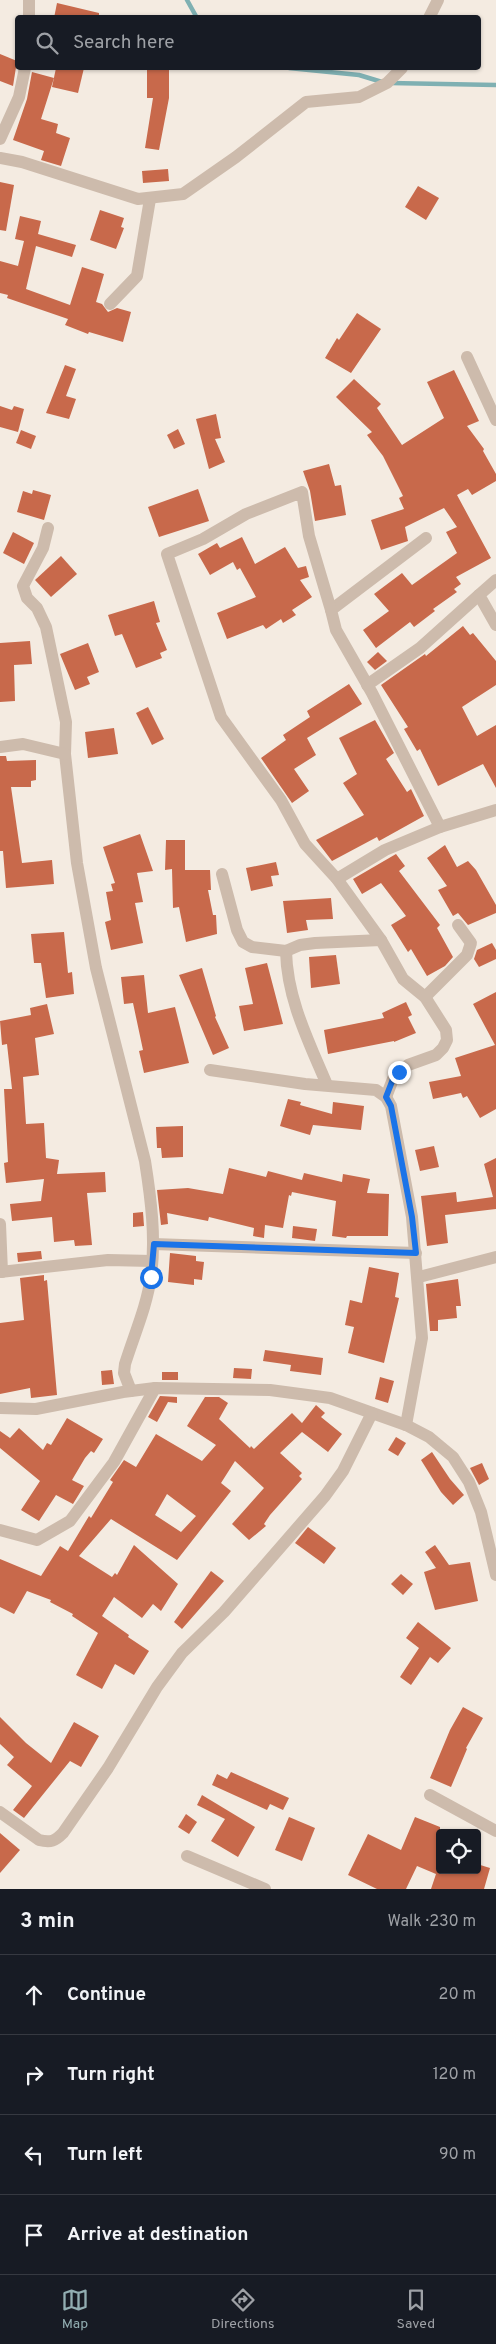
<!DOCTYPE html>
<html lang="en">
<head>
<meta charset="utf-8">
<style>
	:root { --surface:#171b24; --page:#20242c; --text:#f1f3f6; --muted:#9ea1a6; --line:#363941; --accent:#92aeb2 }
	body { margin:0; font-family:Overpass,sans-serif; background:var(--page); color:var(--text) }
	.controls { position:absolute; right:15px; bottom:15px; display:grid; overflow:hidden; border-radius:5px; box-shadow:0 1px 4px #0004 }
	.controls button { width:45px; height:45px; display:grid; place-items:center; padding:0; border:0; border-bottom:1px solid var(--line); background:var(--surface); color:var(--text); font:25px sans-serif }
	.stop { position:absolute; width:15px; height:15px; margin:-11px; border:4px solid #1a73e8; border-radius:50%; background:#fff }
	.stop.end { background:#1a73e8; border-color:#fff; box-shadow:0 1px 5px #0008 }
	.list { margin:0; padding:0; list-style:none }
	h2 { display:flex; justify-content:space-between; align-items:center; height:65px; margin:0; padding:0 20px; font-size:21px }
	h2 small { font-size:16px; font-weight:400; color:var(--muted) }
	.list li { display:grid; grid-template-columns:32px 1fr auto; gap:15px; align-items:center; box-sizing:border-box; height:80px; padding:0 20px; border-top:1px solid var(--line) }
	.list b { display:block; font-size:19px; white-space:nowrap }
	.list em { font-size:16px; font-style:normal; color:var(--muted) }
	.icon { flex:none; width:28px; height:28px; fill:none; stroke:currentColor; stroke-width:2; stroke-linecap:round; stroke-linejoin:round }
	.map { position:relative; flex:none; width:496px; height:1889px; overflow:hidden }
	.search { position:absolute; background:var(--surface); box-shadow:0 1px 4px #0004; left:15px; right:15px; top:15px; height:55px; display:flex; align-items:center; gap:12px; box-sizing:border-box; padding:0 18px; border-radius:5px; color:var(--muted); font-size:19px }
	.sheet { height:385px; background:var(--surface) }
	nav { display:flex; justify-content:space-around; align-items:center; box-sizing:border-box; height:70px; border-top:1px solid var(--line); background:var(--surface); font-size:14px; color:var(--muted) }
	nav a { display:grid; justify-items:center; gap:2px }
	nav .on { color:var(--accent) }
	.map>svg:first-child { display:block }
</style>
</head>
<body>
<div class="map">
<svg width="496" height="1889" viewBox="0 0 496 1889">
	<rect width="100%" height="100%" fill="#f4ebe1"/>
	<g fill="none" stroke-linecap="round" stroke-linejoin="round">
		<g stroke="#7fb0b2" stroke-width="4.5">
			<polyline points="187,0 197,18"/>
			<polyline points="289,68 359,75 382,82"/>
			<polyline points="390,83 496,85"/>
		</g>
	</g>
	<g fill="#c8694b" fill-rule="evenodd">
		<polygon points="57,3 99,13 99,18 54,18"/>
		<polygon points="0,54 17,61 13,86 0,81"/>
		<polygon points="56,68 84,68 78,93 52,87"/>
		<polygon points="147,68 169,68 169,98 159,150 145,148 153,98 147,98"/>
		<polygon points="32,72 54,78 41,119 58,124 56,133 70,138 61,166 41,160 44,151 13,140 27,99"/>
		<polygon points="168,169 169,181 143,183 142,171"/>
		<polygon points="0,182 14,185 6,231 0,230"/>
		<polygon points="418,186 439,198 426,220 405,207"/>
		<polygon points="100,210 124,218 121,227 124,228 116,249 90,240"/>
		<polygon points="20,216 41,221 38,234 76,245 72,257 36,246 26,289 70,305 82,267 104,274 96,302 102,304 108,312 117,308 131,312 123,342 89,332 88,334 65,325 68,319 7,298 8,295 0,293 0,261 18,266 24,241 15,239"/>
		<polygon points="357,313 381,329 351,373 325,358 337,338 339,340"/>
		<polygon points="65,365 76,369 66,396 76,399 69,419 46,413"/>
		<polygon points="454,370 479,421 467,426 484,449 483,451 496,474 496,481 472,495 468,489 457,495 491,558 456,577 461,584 454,589 457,592 433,609 435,611 414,627 410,622 376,648 363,630 389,611 374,594 402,573 412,585 457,553 446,532 457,527 444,508 405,527 408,541 381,550 371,520 404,509 399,498 403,496 383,456 367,435 372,432 336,397 354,379 381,404 377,408 402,445 444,418 427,382"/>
		<polygon points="0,406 12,410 14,406 24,409 18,432 0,427"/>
		<polygon points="216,414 221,438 215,439 225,462 209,469 196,419"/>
		<polygon points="178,429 185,444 174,449 167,435"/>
		<polygon points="21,430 36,436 31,449 16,443"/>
		<polygon points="329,464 335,486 341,485 346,515 315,521 310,491 303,471"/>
		<polygon points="198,489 209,521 159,537 148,507"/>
		<polygon points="33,490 51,495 44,520 17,512 23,491 32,494"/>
		<polygon points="13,532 34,543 24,564 3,553"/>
		<polygon points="242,537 255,564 285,547 298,568 306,566 309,577 300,580 312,597 292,610 296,615 283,623 281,619 266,629 263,625 227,639 217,613 256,597 240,568 237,570 233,562 210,575 198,554 217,543 220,548"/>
		<polygon points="61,556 77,574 51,597 35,580"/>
		<polygon points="154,601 160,622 156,623 167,650 160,653 162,658 136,668 122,634 115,636 108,615"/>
		<polygon points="463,626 470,635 473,633 496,661 496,685 462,707 477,736 496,725 496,788 483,764 438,786 420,749 417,751 404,729 408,727 381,685 425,654 426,656"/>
		<polygon points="30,641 32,664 14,665 15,701 0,702 0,643"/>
		<polygon points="88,643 99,672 87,677 90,684 75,690 60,654"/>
		<polygon points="378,652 387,661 375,670 367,662"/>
		<polygon points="349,684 362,704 307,738 316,755 294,769 309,791 292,803 261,758 286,740 283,735 310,717 307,711"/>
		<polygon points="148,707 164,739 152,745 136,713"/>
		<polygon points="375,720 394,753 386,759 407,792 411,789 424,816 379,841 377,837 332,861 316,840 364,815 343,783 357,774 339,738"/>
		<polygon points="114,728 118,754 88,758 85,732"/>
		<polygon points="0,756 6,756 7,761 36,760 36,780 31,781 31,787 11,787 22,863 52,860 54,884 6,888 3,851 0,851"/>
		<polygon points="140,834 153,871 137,873 143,902 135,903 143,943 111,950 105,922 111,920 106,892 113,891 111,884 115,883 103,847"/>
		<polygon points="166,840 185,840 185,870 210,870 211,890 208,890 213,915 216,915 217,934 186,942 179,907 173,908 172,869 165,870"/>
		<polygon points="445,845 457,867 468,861 476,870 496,905 496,913 468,925 458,913 453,916 438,890 447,886 427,858"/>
		<polygon points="396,854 405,866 399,871 440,925 437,928 453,957 445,966 427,976 411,949 408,952 391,925 406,916 381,883 362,894 353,879"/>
		<polygon points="276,862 279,875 271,876 273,886 251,891 246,868"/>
		<polygon points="331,898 333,919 306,920 308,930 287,933 283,901"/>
		<polygon points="64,932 68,973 72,972 74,994 46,998 41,963 34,963 31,934"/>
		<polygon points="492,943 496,950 496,959 479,967 474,959 477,950"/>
		<polygon points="336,955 340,984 311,988 309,957"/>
		<polygon points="267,963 283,1024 244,1031 239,1006 253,1004 245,968"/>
		<polygon points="202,968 216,1016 215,1017 229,1048 213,1055 179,975"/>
		<polygon points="144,975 148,1013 175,1007 189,1063 144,1073 139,1051 143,1050 133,1003 124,1004 121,977"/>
		<polygon points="496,992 496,1109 480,1118 467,1096 463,1098 461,1093 433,1099 429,1082 461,1076 455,1058 495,1045 473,1004"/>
		<polygon points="406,1002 412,1015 408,1017 416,1033 394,1042 394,1041 328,1054 324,1030 384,1018 382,1013"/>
		<polygon points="47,1004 54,1034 35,1038 39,1075 23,1077 26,1124 44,1123 46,1158 59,1160 57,1174 105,1172 106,1192 87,1193 92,1245 75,1246 74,1240 54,1242 52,1217 12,1221 10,1204 41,1201 44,1179 6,1183 4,1163 8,1162 4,1089 12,1089 7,1044 2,1045 0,1021 31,1015 30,1008"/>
		<polygon points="288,1099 301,1102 300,1105 332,1114 333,1102 364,1106 361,1130 313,1125 310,1135 280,1126"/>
		<polygon points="183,1126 183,1157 162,1158 161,1148 157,1148 156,1127"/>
		<polygon points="434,1146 439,1167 420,1171 415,1150"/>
		<polygon points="496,1158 496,1209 445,1215 448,1243 427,1246 421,1196 456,1192 457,1202 493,1197 484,1164"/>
		<polygon points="229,1168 266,1177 268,1171 302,1180 304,1173 342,1182 343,1174 370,1179 367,1193 389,1194 388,1236 347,1236 346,1238 332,1236 336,1201 292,1192 291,1196 289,1195 283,1228 265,1225 264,1238 253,1236 254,1228 209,1217 208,1221 167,1213 168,1224 161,1225 157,1190 188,1188 223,1194"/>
		<polygon points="143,1212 144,1226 133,1227 133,1213"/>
		<polygon points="293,1226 317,1229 315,1241 292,1238"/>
		<polygon points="41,1251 42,1259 18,1262 17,1253"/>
		<polygon points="170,1253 196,1256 196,1261 204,1262 202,1280 194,1279 194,1285 168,1282"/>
		<polygon points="369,1267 399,1273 395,1297 399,1298 384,1363 348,1353 354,1327 345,1325 350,1300 362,1303"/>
		<polygon points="44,1275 44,1281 47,1280 57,1395 31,1398 30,1388 0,1394 0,1323 24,1320 20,1278"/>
		<polygon points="458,1279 461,1306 456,1306 457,1318 438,1320 438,1331 430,1331 426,1284"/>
		<polygon points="265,1350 323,1358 321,1375 290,1371 291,1365 263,1361"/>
		<polygon points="234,1368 252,1369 251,1379 233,1378"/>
		<polygon points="112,1370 114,1384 102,1385 101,1371"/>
		<rect x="162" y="1372" width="16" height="8"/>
		<polygon points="380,1377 394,1381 388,1403 375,1399"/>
		<polygon points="160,1396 177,1397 177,1403 168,1402 157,1422 148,1417"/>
		<path d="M205 1397H219L228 1403 219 1419 250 1448 251 1446 254 1449 292 1413 302 1423 316 1405 325 1413 321 1417 342 1434 328 1452 302 1432 280 1453 302 1473 299 1476 302 1479 270 1515 264 1524 266 1526 249 1540 232 1524 264 1488 235 1461 221 1483 231 1491 177 1560 111 1519 79 1556 112 1577 115 1573 117 1575 134 1545 178 1584 161 1611 153 1604 142 1618 114 1597 102 1616 129 1635 128 1637 149 1651 134 1675 115 1664 102 1689 76 1675 98 1633 72 1616 73 1614 50 1602 51 1600 27 1591 14 1614 0 1607V1559L41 1576 60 1546 68 1551 89 1516 91 1518 113 1482 110 1480 124 1460 136 1467 156 1434 202 1461 216 1445 187 1426ZM167 1494 196 1516 181 1532 155 1515Z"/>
		<polygon points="67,1418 103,1439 94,1453 91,1451 85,1458 72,1480 84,1486 73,1504 56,1495 39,1521 21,1510 40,1481 0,1448 0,1431 10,1438 19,1428 43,1450 47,1443 51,1445"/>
		<polygon points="396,1437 406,1443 398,1456 388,1450"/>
		<polygon points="432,1452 450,1479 464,1495 453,1505 441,1492 421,1460"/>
		<polygon points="482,1463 489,1479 479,1485 470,1468"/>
		<polygon points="308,1527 336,1548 324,1564 295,1543"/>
		<polygon points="435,1545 449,1565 470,1562 478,1601 435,1610 424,1572 436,1568 425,1552"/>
		<polygon points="211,1571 224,1581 182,1629 174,1622"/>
		<polygon points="401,1574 413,1584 403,1595 391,1584"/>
		<polygon points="418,1622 451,1648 438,1663 430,1657 411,1685 400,1677 419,1648 406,1638"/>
		<polygon points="463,1707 483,1718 466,1748 467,1749 451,1787 430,1778 450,1730"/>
		<polygon points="0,1717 26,1743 51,1763 74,1722 99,1736 81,1767 70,1761 24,1818 13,1810 32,1786 7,1765 14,1757 0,1744"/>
		<polygon points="231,1772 289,1798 283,1810 270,1804 267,1810 212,1785 217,1774 227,1779"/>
		<polygon points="202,1795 255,1827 238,1857 211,1841 225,1819 197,1805"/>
		<polygon points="186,1814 197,1822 189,1834 178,1827"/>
		<polygon points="289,1817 315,1828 302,1861 275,1850"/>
		<polygon points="415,1817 440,1827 440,1870 477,1870 477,1864 490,1868 484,1889 431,1889 436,1874 417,1866 406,1889 377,1889 348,1875 368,1834 401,1850"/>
		<polygon points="0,1833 20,1850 0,1873"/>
	</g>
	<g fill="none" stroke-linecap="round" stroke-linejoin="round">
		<g stroke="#cdbbac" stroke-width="12">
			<polyline points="29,0 29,18"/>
			<polyline points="429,18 438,0"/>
			<polyline points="0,139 19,97 25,68"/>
			<polyline points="0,158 22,162 138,199 183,194 236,157 306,102 359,97 387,83 402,68"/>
			<polyline points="110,304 137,276 150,199"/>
			<polyline points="467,357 496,420"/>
			<path d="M48 528 43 548 23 586 27 598 37 608 46 627 66 722 65 754 77 863 96 968 145 1161C151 1199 156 1238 151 1276 147 1306 134 1335 125 1364L124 1373 131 1391"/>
			<polyline points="426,538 331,610 336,630 372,693 440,827"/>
			<polyline points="496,580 479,595 496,625"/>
			<polyline points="331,610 309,536 302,492 246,514 203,539 167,554 221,717 281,800 305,844 337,879 381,940 403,979 425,997 446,1030 447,1040 443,1048 436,1055 408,1065 399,1072 393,1079 386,1097"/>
			<polyline points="367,685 420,648 479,595"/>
			<polyline points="0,747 23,744 65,754"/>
			<polyline points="222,874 237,930 243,942 252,947 286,951 300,945 315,943 381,940"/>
			<polyline points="337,879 385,850 440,827 496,810"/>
			<path d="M286 951C287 999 309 1042 327 1085"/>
			<polyline points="425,997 467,955 471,943 458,925"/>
			<polyline points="210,1070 305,1084 376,1090 386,1097 391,1106 412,1217 422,1338 406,1425"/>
			<polyline points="0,1224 2,1272"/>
			<polyline points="153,1244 416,1253"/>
			<polyline points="0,1272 108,1260 152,1261"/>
			<polyline points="419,1277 496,1257"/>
			<polyline points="0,1408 36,1409 123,1392 155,1388 270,1390 330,1398 406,1425 429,1437 453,1457 469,1482 481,1512 496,1575"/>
			<polyline points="0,1530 37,1540 70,1521 114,1462 155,1388"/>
			<polyline points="430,1795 496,1831"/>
			<path d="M0 1812 39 1840C51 1843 55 1841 63 1833L108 1768 157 1687 182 1653 224 1612 325 1496 343 1471 372 1413"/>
			<polyline points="187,1856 265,1889"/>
		</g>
	</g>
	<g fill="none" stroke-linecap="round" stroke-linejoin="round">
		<polyline stroke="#1a73e8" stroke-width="6" points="151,1277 154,1244 416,1253 412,1217 391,1106 386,1097 393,1079 399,1072"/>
	</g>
</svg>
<div class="controls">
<button><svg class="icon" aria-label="locate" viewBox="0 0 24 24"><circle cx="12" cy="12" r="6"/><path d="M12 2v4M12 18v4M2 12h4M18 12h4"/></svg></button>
</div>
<div class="stop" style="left:151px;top:1277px"></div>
<div class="stop end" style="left:399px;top:1072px"></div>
<div class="search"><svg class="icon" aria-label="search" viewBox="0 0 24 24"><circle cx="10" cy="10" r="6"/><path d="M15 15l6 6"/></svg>Search here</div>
</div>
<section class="sheet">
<h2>3 min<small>Walk · 230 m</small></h2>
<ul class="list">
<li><svg class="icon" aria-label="ahead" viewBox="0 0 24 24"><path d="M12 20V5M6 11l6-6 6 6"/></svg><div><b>Continue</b></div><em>20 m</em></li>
<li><svg class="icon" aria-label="right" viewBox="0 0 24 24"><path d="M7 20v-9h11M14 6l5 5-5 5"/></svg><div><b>Turn right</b></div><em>120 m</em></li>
<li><svg class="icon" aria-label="left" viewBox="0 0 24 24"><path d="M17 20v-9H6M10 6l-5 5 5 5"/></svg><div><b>Turn left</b></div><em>90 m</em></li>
<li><svg class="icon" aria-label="arrive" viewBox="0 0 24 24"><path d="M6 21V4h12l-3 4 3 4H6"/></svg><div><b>Arrive at destination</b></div></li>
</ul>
</section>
<nav>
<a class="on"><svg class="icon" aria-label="map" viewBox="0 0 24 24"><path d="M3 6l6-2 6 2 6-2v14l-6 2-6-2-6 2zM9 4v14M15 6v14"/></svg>Map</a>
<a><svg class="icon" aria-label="directions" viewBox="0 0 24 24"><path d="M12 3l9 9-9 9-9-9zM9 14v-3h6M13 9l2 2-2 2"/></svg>Directions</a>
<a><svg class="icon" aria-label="saved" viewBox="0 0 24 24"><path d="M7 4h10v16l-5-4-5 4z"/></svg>Saved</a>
</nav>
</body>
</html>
